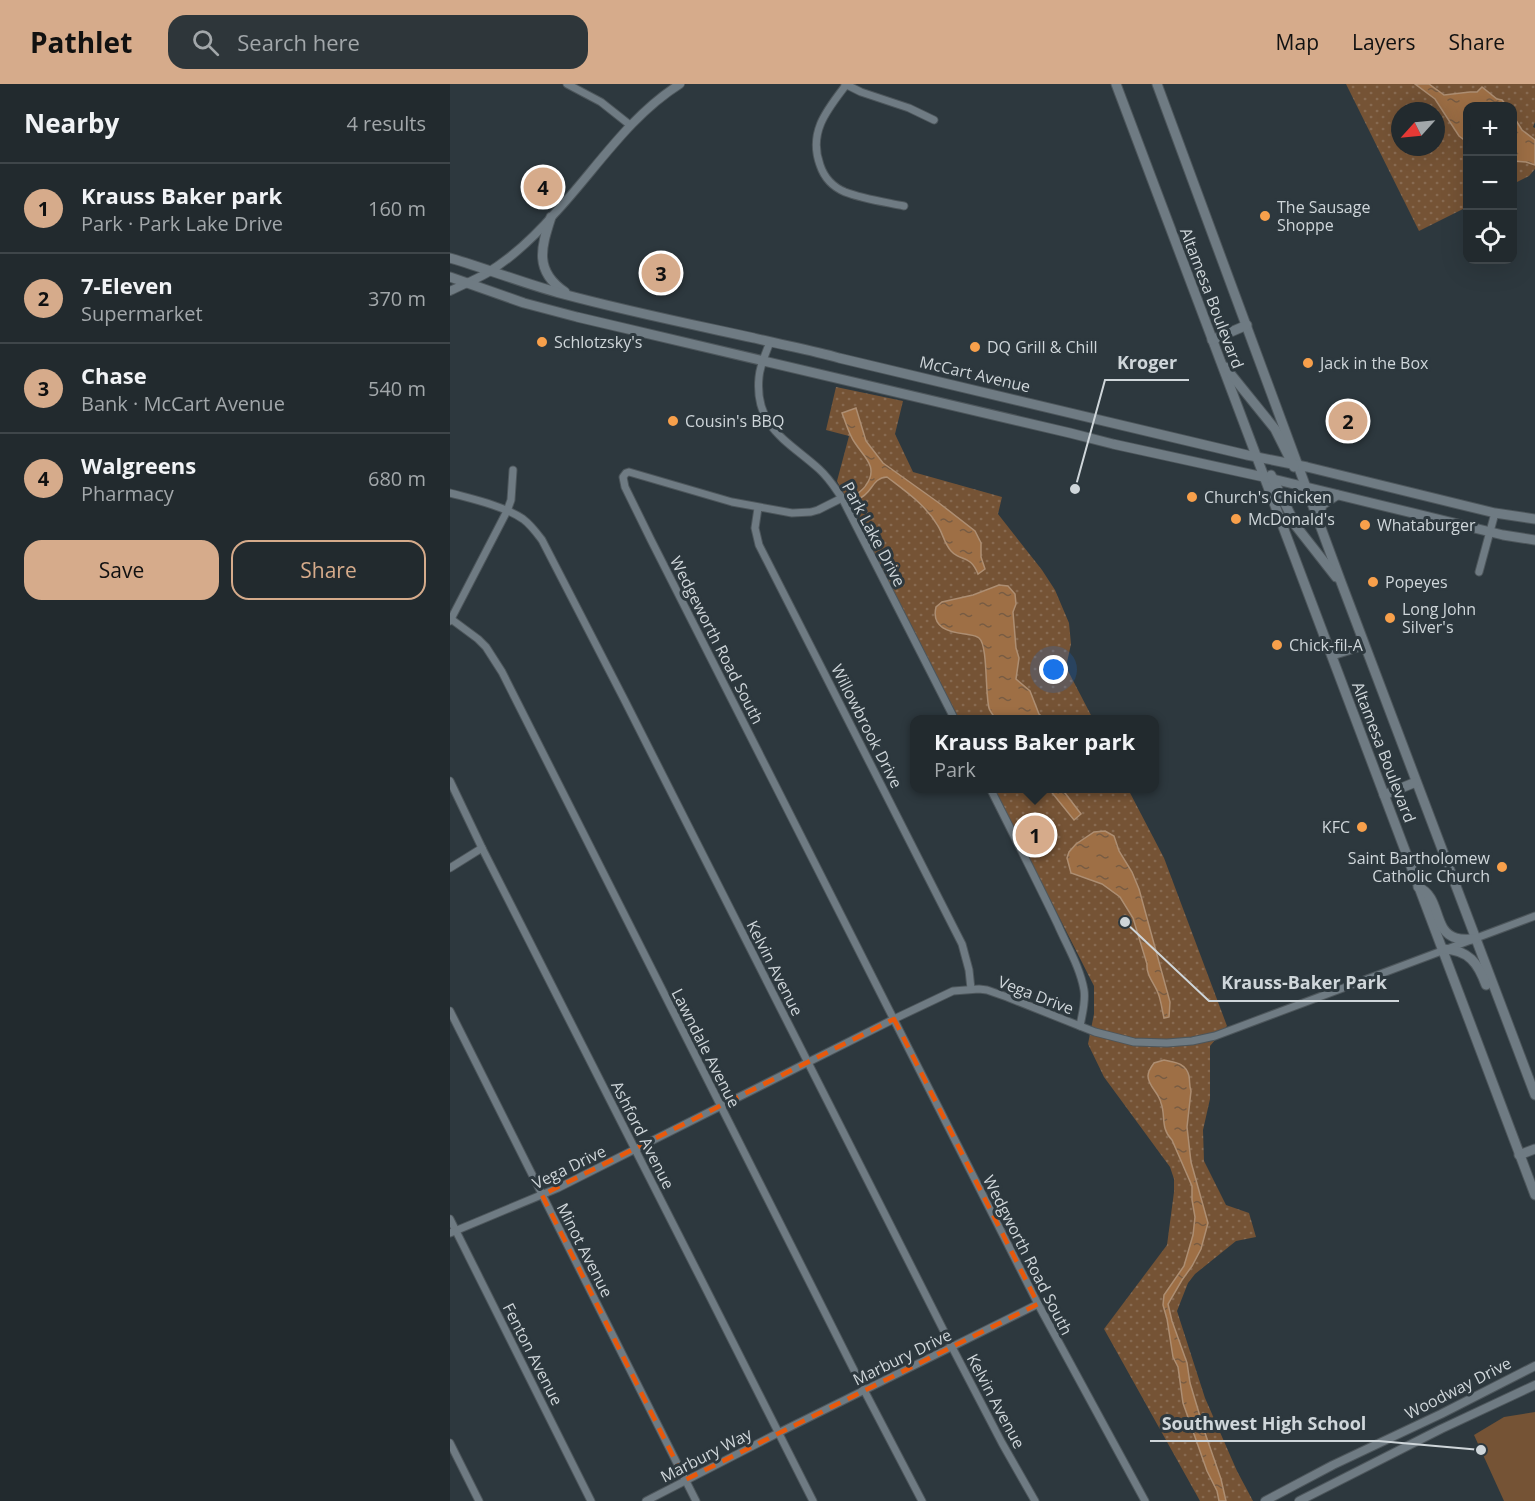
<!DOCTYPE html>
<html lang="en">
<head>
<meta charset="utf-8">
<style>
	:root { --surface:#222a2e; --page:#2e363a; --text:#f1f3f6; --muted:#a2a7aa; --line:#3f464a; --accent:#d6ab8b }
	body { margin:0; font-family:"Open Sans",sans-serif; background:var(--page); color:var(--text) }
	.controls { position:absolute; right:18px; top:18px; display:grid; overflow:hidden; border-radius:12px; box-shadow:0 6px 24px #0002 }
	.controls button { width:54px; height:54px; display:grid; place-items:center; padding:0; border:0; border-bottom:2px solid var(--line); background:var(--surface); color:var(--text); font:30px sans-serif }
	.compass { position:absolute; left:941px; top:18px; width:54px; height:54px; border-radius:50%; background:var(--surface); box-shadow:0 6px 24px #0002; rotate:243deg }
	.you { position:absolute; left:604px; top:586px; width:21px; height:21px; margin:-15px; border:4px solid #fff; border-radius:50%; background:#1a73e8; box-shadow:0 0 0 9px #1a73e833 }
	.badge { display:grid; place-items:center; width:39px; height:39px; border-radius:50%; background:var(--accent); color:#111; font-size:20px; font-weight:700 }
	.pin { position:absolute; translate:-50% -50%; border:3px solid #fff; box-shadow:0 2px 6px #0006 }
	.popup { position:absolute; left:460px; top:631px; width:249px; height:78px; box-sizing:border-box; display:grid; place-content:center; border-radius:12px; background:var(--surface); filter:drop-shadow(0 2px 4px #0005); font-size:20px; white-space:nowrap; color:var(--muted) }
	.popup b { font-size:22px; color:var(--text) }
	.popup::after { content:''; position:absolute; left:50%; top:100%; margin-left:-12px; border:12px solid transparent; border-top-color:var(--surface) }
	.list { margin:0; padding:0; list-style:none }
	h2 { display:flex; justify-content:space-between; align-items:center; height:78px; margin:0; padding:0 24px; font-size:26px }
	h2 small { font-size:20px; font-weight:400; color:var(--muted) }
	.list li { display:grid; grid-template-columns:39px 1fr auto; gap:18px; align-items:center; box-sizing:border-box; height:90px; padding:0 24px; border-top:2px solid var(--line) }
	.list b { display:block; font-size:22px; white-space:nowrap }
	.list p { margin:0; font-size:20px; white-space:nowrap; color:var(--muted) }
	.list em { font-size:20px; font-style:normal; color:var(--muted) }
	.actions { display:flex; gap:12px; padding:18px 24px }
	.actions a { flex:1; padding:14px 0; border:2px solid var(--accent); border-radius:18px; text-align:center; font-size:21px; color:var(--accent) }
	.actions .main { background:var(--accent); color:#111 }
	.icon { flex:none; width:33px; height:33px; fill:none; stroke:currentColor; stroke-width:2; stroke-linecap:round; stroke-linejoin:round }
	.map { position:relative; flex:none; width:1085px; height:1417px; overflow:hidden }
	header { display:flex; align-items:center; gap:36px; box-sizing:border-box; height:84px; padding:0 30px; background:var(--accent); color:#111 }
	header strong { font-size:28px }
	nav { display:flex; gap:33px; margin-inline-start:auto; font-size:21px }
	.search { width:420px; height:54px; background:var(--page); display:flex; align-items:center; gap:15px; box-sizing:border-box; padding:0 21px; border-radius:18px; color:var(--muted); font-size:22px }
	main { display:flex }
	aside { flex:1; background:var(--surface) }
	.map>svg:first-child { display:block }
</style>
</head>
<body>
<header>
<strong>Pathlet</strong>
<div class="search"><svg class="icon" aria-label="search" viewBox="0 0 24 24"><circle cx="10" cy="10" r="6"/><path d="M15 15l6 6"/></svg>Search here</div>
<nav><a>Map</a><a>Layers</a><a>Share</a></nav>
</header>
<main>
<aside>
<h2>Nearby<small>4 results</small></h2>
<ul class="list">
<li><span class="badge">1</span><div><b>Krauss Baker park</b><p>Park · Park Lake Drive</p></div><em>160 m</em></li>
<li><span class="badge">2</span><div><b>7-Eleven</b><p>Supermarket</p></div><em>370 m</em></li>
<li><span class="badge">3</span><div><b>Chase</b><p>Bank · McCart Avenue</p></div><em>540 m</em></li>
<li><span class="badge">4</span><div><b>Walgreens</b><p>Pharmacy</p></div><em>680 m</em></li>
</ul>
<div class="actions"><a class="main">Save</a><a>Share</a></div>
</aside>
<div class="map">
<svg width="1085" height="1417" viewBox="0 0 1085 1417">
	<defs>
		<pattern id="park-dots" width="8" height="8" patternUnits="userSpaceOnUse" patternTransform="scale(1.5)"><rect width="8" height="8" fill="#755335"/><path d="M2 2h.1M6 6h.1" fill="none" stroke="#886b52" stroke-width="1.8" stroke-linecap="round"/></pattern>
		<pattern id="water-ripples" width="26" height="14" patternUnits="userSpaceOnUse" patternTransform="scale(1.5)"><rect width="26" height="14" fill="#9e6f45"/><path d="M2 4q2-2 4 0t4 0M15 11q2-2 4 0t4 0" fill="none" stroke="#785c43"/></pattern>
	</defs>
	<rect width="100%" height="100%" fill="#2d383e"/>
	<g fill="url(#park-dots)" fill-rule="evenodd">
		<path d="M896 0H1085V38L1083 43 1085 44V85L1079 92 1063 100 1062 22H1018L1017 123 969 147ZM950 27H986V63H950Z"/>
		<polygon points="386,303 453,317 445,350 463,388 552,413 548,430 592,486 605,506 619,539 621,560 616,583 643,635 509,635 387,397 399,352 376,346"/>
		<polygon points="544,705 678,705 714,774 777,942 760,962 760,1015 753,1046 754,1077 776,1121 799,1129 806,1153 786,1157 745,1190 738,1199 727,1227 755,1314 787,1387 803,1417 750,1417 654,1245 717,1161 724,1108 724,1095 720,1083 654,993 638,960 644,930 644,902"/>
	</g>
	<polygon fill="#755335" points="1085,1328 1085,1417 1054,1417 1024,1351 1054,1333"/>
	<g fill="url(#water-ripples)" stroke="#ad8e72" stroke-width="1.5">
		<polygon points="965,0 979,0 994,11 1020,8 1027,8 1032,3 1047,15 1052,16 1057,22 1018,22 1017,58 1009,52 985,15"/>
		<polygon points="1062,30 1072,46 1085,56 1085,81 1076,78 1063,77"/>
		<path d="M406 324 416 357 433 379 489 419 525 447 531 459V473L535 485 528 490C520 470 511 478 501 467 494 459 493 450 488 442 476 421 455 407 437 393 421 394 423 410 408 415L406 411C409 408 414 405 416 401 429 383 414 373 405 359 399 351 396 339 392 329Z"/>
		<path d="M549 501 558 502 565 510 566 520 563 528 566 564 569 574 566 595 580 607 589 630 595 635H546C544 632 540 628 539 624 535 609 538 561 529 554 526 551 519 551 515 550 499 548 481 544 486 523L492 518 523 511Z"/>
		<polygon points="599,705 612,705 631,730 624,736"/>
		<path d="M655 747 664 752 669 767 682 788 689 805 720 918 719 933 714 934C712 926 711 916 708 909 704 899 696 891 697 880L683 834 670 813 652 800 621 789 617 774 619 768 626 760 644 748Z"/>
		<path d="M714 976C725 978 736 979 739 992 740 997 739 1002 741 1007L737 1043 741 1078 758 1139 751 1165 742 1182 732 1196 718 1220 722 1237 737 1279 740 1299 755 1349 771 1395 776 1417H769L767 1407 757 1387 733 1319 728 1283 723 1273 717 1235 713 1221 714 1211 734 1182 743 1151 745 1133 742 1116V1102L722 1056C710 1044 716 1032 711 1019 709 1009 698 1002 698 992 698 987 701 983 704 979Z"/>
	</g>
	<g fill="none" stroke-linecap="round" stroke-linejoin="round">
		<defs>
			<g id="minor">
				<polyline points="117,0 151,18 180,41"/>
				<polyline points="395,0 411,8 459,24 484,36"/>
				<path d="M396 1C377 26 358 48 370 81 374 93 383 103 395 108 413 115 435 118 454 122"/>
				<path d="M320 258C316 269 310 281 309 293 304 343 338 357 369 385 379 394 385 404 392 414L505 636"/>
				<path d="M0 409C22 415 54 422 73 435 81 441 86 448 92 456L175 617 502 1263 552 1359 585 1417"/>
				<polyline points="392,414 368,426 361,428 342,429 282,418 179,388 176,389 173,393 175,403 201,456 588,1220 695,1417"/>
				<polyline points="308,424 305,444 309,461 512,860 519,886 521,905"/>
				<polyline points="1029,488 1045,429"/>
				<polyline points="1,535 28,555 36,563 52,588 414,1306 472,1417"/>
				<polyline points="0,537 57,427 61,416 63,386"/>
				<polyline points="0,697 32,764 254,1201 363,1417"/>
				<path d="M540 704C563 750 586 795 608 841 617 862 630 883 634 906 636 918 632 930 630 942"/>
				<polyline points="0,784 32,764"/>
				<polyline points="0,927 246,1417"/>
				<polyline points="0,1135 141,1417"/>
				<polyline points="0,1149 108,1104 444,935 503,907 529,905 537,906 557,913 645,948 684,958 717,959 742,957 765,952 1085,832"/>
				<polyline points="0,1359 29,1417"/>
				<polyline points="196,1417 328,1349 588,1220"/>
			</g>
			<g id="tertiary">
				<path d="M0 207C12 201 25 196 37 189 63 173 86 151 106 128 146 85 179 32 230 0"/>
				<polyline points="815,1417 883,1381 991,1330 1085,1282"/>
				<polyline points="849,1417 991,1345 1085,1301"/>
			</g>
			<g id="secondary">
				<polyline points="666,0 1085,1111"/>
				<polyline points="707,0 891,498 1085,1011"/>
				<path d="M101 133C91 164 84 187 115 208"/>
				<path d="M0 174C38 185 75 200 113 210 176 227 240 240 304 254 332 261 361 266 389 274L797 371 857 383 1045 429 1085 435"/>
				<polyline points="0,193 74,219 127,233 620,349 663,360 823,395 1053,451 1085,456"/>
				<polyline points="762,256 797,241"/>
				<polyline points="775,283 825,345 844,383"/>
				<polyline points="821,391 846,442 886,493"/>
				<polyline points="868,436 872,421 887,411"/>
				<polyline points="882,571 914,561"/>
				<polyline points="934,711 966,698"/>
				<path d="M968 803C992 813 982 847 1006 854 1012 856 1019 855 1025 855"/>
				<path d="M993 865C1019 866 1028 879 1036 901"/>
				<polyline points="1069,1071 1085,1065"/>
			</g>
		</defs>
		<use href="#minor" stroke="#4d565b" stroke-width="9"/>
		<use href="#tertiary" stroke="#4d565b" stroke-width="10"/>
		<use href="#secondary" stroke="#4d565b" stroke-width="11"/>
		<use href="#minor" stroke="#6f7b83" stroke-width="7"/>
		<use href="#tertiary" stroke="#6f7b83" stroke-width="8"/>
		<use href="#secondary" stroke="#6f7b83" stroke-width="9"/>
	</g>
	<path fill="none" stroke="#e8590c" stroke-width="4.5" stroke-dasharray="12 8" stroke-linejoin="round" d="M444 935 588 1220 235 1396 92 1111Z"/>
	<g fill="#f8a04b" stroke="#2d383e" stroke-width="2">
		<circle cx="815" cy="132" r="6"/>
		<circle cx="92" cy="258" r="6"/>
		<circle cx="525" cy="263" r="6"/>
		<circle cx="858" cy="279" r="6"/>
		<circle cx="223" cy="337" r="6"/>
		<circle cx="742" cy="413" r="6"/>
		<circle cx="786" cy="435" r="6"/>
		<circle cx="915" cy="441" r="6"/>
		<circle cx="923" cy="498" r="6"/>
		<circle cx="940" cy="534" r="6"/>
		<circle cx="827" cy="561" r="6"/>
		<circle cx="912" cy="743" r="6"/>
		<circle cx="1052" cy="783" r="6"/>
	</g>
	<g text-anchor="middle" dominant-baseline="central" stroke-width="6" stroke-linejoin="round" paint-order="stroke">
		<g font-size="16" fill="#cfd6da" stroke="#2d383e" text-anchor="start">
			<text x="827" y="123">The Sausage<tspan x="827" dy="18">Shoppe</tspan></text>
			<text x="104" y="258">Schlotzsky's</text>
			<text x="537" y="263">DQ Grill &amp; Chill</text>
			<text x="870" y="279">Jack in the Box</text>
			<text x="235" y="337">Cousin's BBQ</text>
			<text x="754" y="413">Church's Chicken</text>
			<text x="798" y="435">McDonald's</text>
			<text x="927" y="441">Whataburger</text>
			<text x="935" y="498">Popeyes</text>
			<text x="952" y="525">Long John<tspan x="952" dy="18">Silver's</tspan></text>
			<text x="839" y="561">Chick-fil-A</text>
			<text x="900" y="743" text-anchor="end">KFC</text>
			<text x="1040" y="774" text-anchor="end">Saint Bartholomew<tspan x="1040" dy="18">Catholic Church</tspan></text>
		</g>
		<g font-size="16" fill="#cfd6da" stroke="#2d383e">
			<text transform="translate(762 214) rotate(69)">Altamesa Boulevard</text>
			<text transform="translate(525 290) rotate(13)">McCart Avenue</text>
			<text transform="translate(424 450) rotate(62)">Park Lake Drive</text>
			<text transform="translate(267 556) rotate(63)">Wedgeworth Road South</text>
			<text transform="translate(417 642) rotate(63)">Willowbrook Drive</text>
			<text transform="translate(934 668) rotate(69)">Altamesa Boulevard</text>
			<text transform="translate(325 884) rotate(63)">Kelvin Avenue</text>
			<text transform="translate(586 911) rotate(21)">Vega Drive</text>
			<text transform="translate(256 964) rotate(63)">Lawndale Avenue</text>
			<text transform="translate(193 1051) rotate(63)">Ashford Avenue</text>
			<text transform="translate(119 1083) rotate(-26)">Vega Drive</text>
			<text transform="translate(135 1166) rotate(63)">Minot Avenue</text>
			<text transform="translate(578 1171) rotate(63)">Wedgworth Road South</text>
			<text transform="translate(83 1270) rotate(63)">Fenton Avenue</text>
			<text transform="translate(452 1273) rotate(-26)">Marbury Drive</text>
			<text transform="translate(1008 1304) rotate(-27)">Woodway Drive</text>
			<text transform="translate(546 1317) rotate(62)">Kelvin Avenue</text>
			<text transform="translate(256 1371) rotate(-27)">Marbury Way</text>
		</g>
	</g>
	<path fill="none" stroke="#cfd6da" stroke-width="2" d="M625 405L655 296H739M675 838L759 917H949M1031 1366L929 1357H700"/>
	<g fill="#cfd6da" stroke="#2d383e" stroke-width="2">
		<circle cx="625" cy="405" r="6"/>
		<circle cx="675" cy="838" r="6"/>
		<circle cx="1031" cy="1366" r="6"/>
	</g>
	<g font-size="18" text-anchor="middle" font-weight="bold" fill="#cfd6da" stroke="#2d383e" stroke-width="6" stroke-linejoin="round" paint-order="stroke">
		<text x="697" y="285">Kroger</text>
		<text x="854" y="905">Krauss-Baker Park</text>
		<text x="814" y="1346">Southwest High School</text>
	</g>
</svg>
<div class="controls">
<button>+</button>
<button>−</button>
<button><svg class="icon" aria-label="locate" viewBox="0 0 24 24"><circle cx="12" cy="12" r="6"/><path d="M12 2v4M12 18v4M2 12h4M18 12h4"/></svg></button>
</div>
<svg class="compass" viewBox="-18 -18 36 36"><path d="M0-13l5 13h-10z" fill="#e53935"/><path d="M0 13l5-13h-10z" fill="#a2a7aa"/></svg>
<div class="you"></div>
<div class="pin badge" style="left:585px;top:751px">1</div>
<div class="popup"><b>Krauss Baker park</b>Park</div>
<div class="pin badge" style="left:898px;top:337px">2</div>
<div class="pin badge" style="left:211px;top:189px">3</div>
<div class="pin badge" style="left:93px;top:103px">4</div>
</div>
</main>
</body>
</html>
